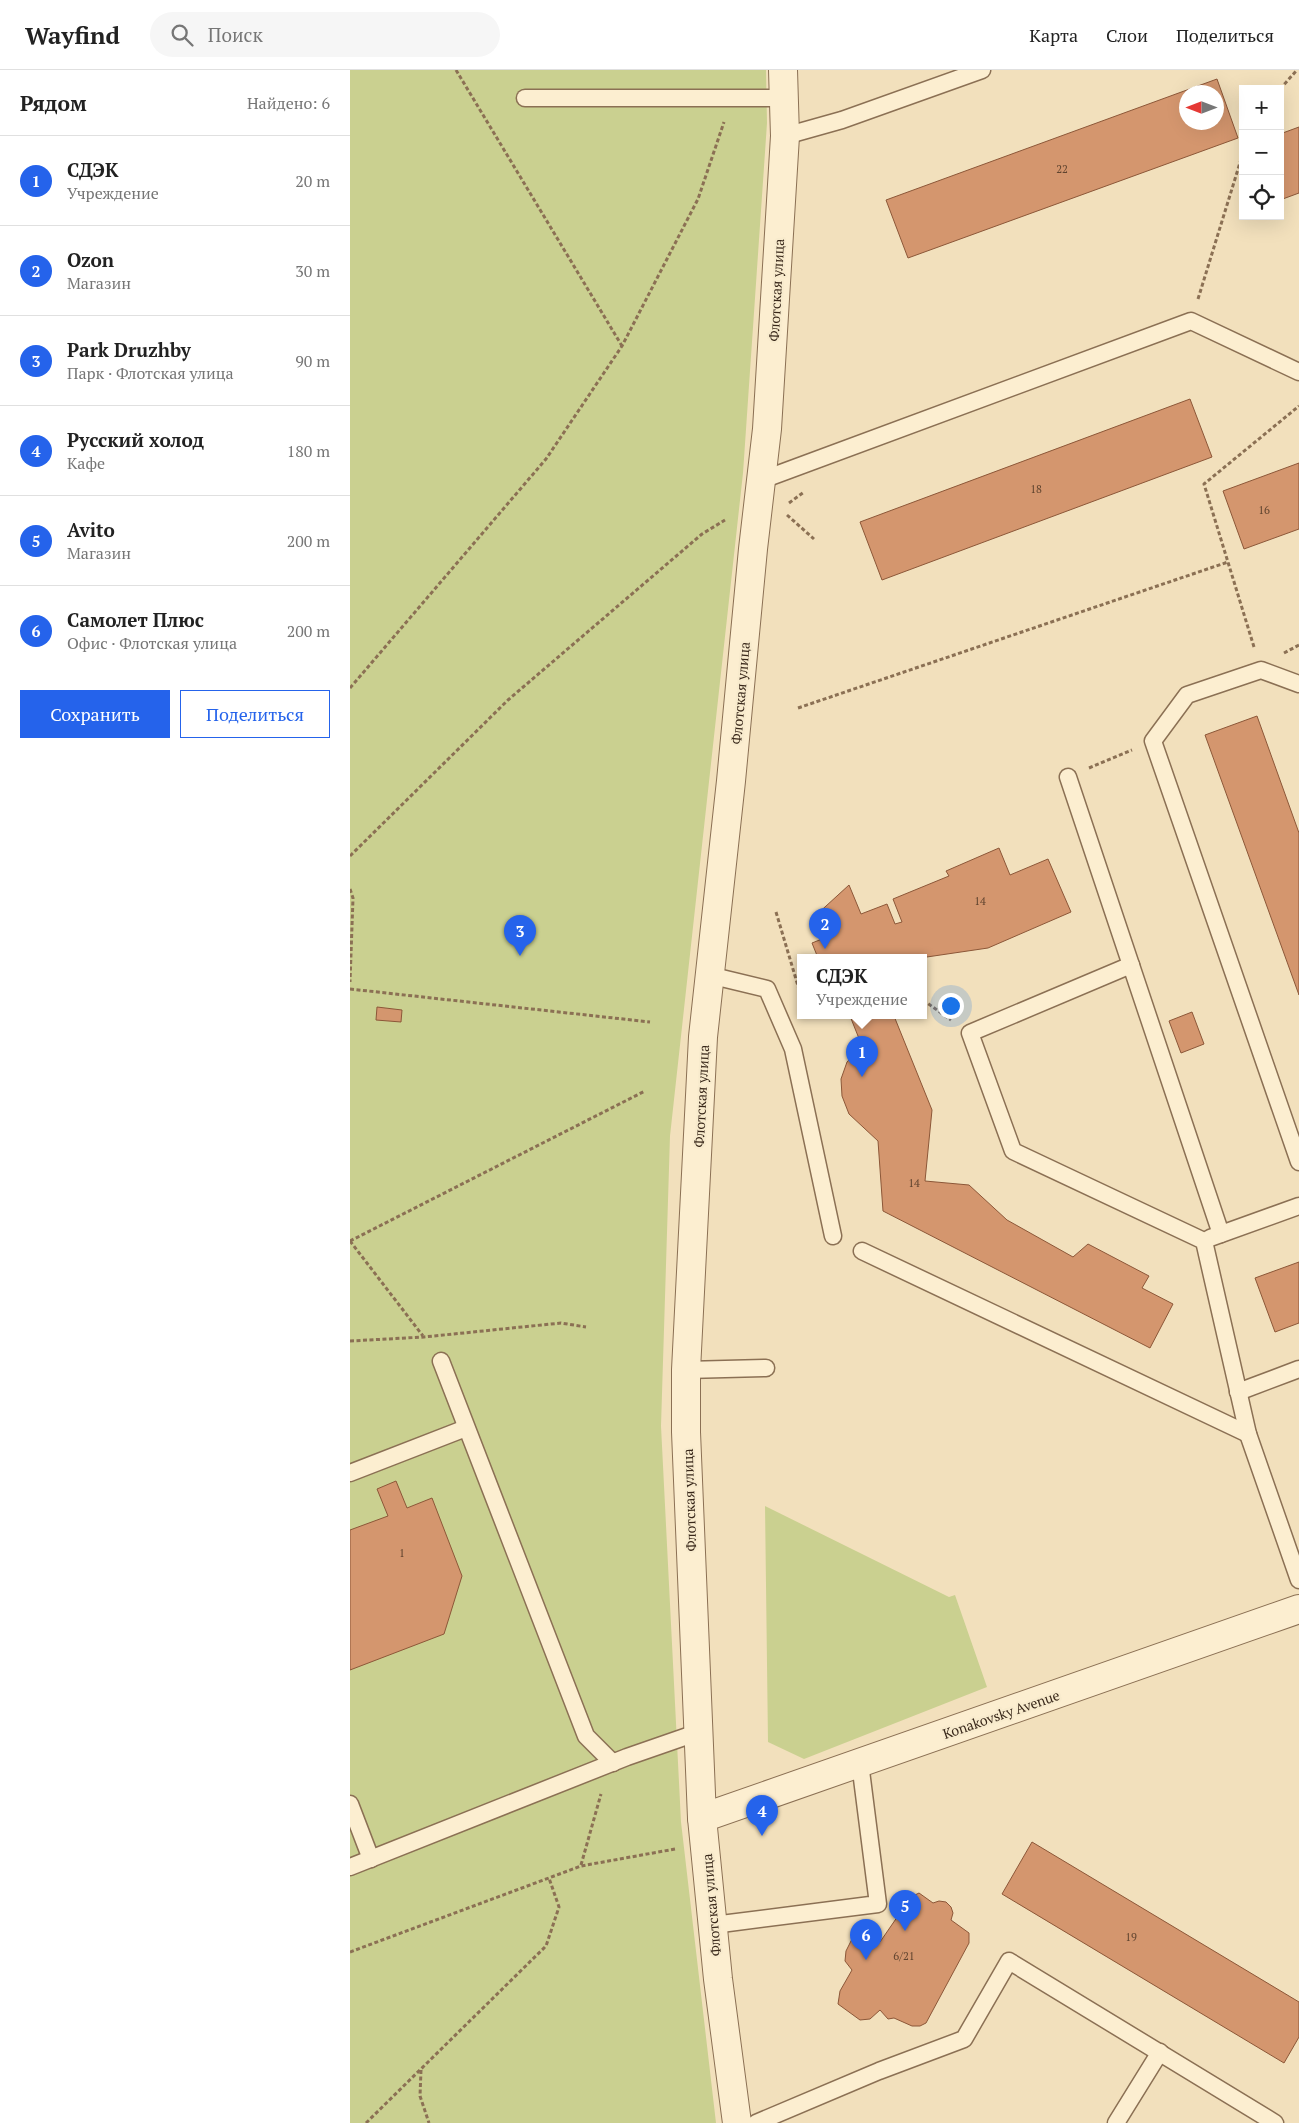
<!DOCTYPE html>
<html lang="ru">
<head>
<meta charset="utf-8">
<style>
	:root { --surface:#fff; --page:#f6f6f6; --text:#222; --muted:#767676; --line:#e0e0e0; --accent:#2563eb }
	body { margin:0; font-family:"PT Serif",serif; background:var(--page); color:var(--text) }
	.controls { position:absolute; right:15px; top:15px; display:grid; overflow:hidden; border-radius:0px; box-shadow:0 5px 20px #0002 }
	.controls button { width:45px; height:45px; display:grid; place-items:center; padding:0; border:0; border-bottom:1px solid var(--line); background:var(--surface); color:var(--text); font:25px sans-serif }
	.compass { position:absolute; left:829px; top:15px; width:45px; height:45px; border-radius:50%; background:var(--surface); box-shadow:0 5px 20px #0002; rotate:270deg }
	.you { position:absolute; left:600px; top:935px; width:18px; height:18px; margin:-12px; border:4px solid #fff; border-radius:50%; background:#1a73e8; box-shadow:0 0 0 8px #1a73e833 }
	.badge { display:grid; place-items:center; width:32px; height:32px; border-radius:50%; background:var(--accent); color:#fff; font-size:16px; font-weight:700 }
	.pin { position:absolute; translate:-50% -41px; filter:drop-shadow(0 1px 2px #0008) }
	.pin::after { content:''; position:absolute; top:26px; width:18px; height:15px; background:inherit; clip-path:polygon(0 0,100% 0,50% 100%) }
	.popup { position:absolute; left:447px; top:884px; width:130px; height:65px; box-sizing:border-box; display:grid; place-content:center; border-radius:0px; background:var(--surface); filter:drop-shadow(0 1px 4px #0005); font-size:16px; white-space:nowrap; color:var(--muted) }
	.popup b { font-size:19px; color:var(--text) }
	.popup::after { content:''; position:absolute; left:50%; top:100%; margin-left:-10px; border:10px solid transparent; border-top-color:var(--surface) }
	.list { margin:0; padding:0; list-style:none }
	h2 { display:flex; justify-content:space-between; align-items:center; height:65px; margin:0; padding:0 20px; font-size:21px }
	h2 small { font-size:16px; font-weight:400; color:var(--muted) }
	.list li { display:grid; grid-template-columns:32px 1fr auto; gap:15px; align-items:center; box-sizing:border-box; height:90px; padding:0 20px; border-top:1px solid var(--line) }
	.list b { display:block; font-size:19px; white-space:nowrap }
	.list p { margin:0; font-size:16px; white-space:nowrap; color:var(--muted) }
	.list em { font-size:16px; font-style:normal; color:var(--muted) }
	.actions { display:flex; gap:10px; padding:15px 20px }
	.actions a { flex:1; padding:11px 0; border:1px solid var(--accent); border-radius:0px; text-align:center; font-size:18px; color:var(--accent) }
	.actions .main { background:var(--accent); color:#fff }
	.icon { flex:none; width:28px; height:28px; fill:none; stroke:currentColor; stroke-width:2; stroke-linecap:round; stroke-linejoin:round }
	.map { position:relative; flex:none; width:949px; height:2053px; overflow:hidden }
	header { display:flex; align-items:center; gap:30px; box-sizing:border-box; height:70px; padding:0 25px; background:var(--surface); border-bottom:1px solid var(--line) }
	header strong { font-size:24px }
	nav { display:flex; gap:28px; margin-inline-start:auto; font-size:18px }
	.search { width:350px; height:45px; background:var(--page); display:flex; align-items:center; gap:12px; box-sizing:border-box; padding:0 18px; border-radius:28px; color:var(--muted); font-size:19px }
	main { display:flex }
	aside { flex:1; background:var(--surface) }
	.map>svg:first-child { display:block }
</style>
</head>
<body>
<header>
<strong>Wayfind</strong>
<div class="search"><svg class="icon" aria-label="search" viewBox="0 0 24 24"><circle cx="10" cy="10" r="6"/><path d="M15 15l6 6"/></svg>Поиск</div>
<nav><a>Карта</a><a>Слои</a><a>Поделиться</a></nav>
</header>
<main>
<aside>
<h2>Рядом<small>Найдено: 6</small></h2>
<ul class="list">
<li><span class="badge">1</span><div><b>СДЭК</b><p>Учреждение</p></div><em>20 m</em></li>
<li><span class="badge">2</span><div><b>Ozon</b><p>Магазин</p></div><em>30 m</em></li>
<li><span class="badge">3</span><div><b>Park Druzhby</b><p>Парк · Флотская улица</p></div><em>90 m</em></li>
<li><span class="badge">4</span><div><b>Русский холод</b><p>Кафе</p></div><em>180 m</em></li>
<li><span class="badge">5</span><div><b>Avito</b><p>Магазин</p></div><em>200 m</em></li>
<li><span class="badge">6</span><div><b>Самолет Плюс</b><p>Офис · Флотская улица</p></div><em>200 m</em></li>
</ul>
<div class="actions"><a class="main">Сохранить</a><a>Поделиться</a></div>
</aside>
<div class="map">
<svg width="949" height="2053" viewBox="0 0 949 2053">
	<rect width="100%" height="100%" fill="#f2e0bc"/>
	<g fill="#cad090">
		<polygon points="0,0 416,0 417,53 393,403 320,1066 311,1356 331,1752 366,2053 0,2053"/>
		<polygon points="415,1436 599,1527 605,1525 637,1617 454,1689 418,1672"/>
	</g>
	<g fill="#d4966e" stroke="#8c5738" fill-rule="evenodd">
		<path d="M867 9 888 68 558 188 536 130ZM836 22H866V52H836Z"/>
		<polygon points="949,57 949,123 930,130 930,64"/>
		<polygon points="840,329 862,387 532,510 510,452"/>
		<polygon points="949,393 949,459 894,479 873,421"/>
		<polygon points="907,646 949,763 949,925 855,665"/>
		<polygon points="649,778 660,805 698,789 721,842 638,878 570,888 468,888 462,873 472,869 464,847 499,815 511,844 537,834 545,854 552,852 543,829 599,806 596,801"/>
		<polygon points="27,937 52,940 51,952 26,950"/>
		<polygon points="842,942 854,974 831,983 819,951"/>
		<polygon points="500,946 544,946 582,1040 575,1111 619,1115 657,1150 723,1187 738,1174 799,1206 792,1218 823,1234 800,1278 533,1141 528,1071 499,1044 492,1026 491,1009 497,992 512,976"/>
		<polygon points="949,1192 949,1253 925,1262 905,1208"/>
		<polygon points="46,1411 57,1438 82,1428 112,1506 94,1564 0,1600 0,1460 38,1446 27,1419"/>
		<polygon points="682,1772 949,1932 949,1967 934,1993 652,1824"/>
		<polygon points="569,1823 583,1833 589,1831 596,1832 601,1837 603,1843 601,1850 619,1863 619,1873 576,1953 570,1956 562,1956 544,1948 538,1949 530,1940 520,1949 510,1950 488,1934 490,1921 502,1900 495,1891 496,1881 505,1863 512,1858 530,1872 561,1827"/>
	</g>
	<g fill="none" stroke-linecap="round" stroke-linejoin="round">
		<defs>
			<g id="service">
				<polyline points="175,28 433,28"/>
				<polyline points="435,66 492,50 632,0"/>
				<polyline points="412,410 841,251 949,302"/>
				<polyline points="949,614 911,600 837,625 803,671 949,1092"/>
				<polyline points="718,707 871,1164"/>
				<polyline points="781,895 620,963 663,1081 854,1171 898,1364 949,1510"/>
				<polyline points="359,905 417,919 443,979 483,1166"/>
				<polyline points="860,1168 949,1136"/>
				<polyline points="512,1181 898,1364"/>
				<polyline points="91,1291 236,1666 263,1693"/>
				<polyline points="336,1300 416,1298"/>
				<polyline points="888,1322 949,1299"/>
				<polyline points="0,1403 116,1358"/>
				<polyline points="0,1734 21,1789"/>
				<polyline points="0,1797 277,1687 349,1662"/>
				<polyline points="363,1855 528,1834 510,1693"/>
				<polyline points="406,2053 529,2001 614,1969 659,1891 925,2053"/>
				<polyline points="766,2053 810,1982"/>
			</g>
			<polyline id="minor" points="352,1748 949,1539"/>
			<polyline id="tertiary" points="387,2053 368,1909 352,1748 336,1362 336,1300 353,967 381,711 403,479 417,359 435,66 433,0"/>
		</defs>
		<use href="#service" stroke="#8b7054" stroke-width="19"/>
		<use href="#minor" stroke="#8b7054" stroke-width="30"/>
		<use href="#tertiary" stroke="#8b7054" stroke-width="30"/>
		<g stroke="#8b7054" stroke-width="3" stroke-dasharray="4 2.5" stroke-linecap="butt">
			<polyline points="106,0 272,276"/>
			<polyline points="930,19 947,0"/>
			<polyline points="848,229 893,83"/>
			<polyline points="439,433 454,422"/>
			<polyline points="437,445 464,469"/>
			<polyline points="904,577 854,414 949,336"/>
			<polyline points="934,583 949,575"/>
			<polyline points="0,618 196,389 272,276 348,129 374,52"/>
			<polyline points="448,638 878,492"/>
			<polyline points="739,698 782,680"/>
			<polyline points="0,786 158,630 352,464 375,450"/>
			<polyline points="0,819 3,828 0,912"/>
			<polyline points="426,842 451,926"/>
			<polyline points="0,919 300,952"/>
			<polyline points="573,930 601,950"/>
			<polyline points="0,1171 295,1021"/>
			<polyline points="0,1171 73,1266"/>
			<polyline points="0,1271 74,1267 211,1253 236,1257"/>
			<polyline points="231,1795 251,1724"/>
			<polyline points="0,1882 231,1796 325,1779"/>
			<polyline points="71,2000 70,2026 79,2053"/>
			<polyline points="16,2053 196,1876 209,1837 199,1808"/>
		</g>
		<use href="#service" stroke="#fceed0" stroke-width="16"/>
		<use href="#minor" stroke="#fceed0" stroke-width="28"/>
		<use href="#tertiary" stroke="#fceed0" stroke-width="28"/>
	</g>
	<g text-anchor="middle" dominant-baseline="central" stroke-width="4.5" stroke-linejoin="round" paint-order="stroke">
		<g font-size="11" fill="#60442f">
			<text x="712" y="99">22</text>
			<text x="686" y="419">18</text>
			<text x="914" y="440">16</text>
			<text x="630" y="831">14</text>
			<text x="564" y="1113">14</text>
			<text x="52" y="1483">1</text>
			<text x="781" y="1867">19</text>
			<text x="554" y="1886">6/21</text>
		</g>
		<g font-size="14" fill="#39281a" stroke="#f8ebcd">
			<text transform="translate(426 220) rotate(-87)">Флотская улица</text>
			<text transform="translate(390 623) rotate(-85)">Флотская улица</text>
			<text transform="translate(351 1026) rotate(-87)">Флотская улица</text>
			<text transform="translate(339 1430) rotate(-92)">Флотская улица</text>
			<text transform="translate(651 1644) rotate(-19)">Konakovsky Avenue</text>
			<text transform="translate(361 1835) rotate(-95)">Флотская улица</text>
		</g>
	</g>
</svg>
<div class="controls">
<button>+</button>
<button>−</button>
<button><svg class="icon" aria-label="locate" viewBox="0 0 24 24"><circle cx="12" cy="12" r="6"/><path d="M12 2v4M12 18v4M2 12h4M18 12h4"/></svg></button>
</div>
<svg class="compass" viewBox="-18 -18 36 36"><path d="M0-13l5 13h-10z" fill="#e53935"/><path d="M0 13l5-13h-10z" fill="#767676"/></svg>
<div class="you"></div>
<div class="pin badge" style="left:512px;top:1007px">1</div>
<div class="popup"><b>СДЭК</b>Учреждение</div>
<div class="pin badge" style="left:475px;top:879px">2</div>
<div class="pin badge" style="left:170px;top:886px">3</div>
<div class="pin badge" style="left:412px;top:1766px">4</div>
<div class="pin badge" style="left:555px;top:1861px">5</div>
<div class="pin badge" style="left:516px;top:1890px">6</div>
</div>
</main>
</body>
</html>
